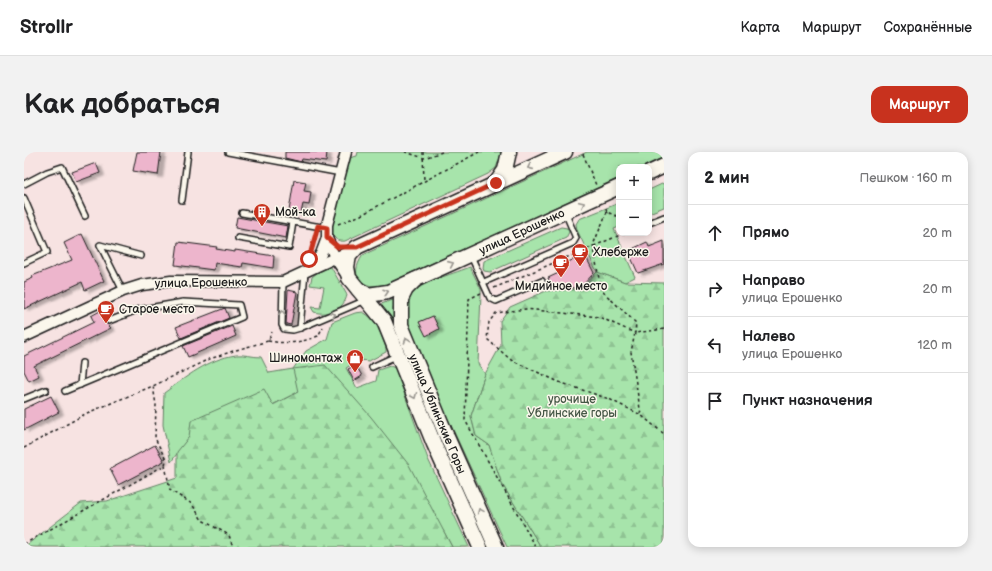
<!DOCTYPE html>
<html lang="ru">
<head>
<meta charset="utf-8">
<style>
	:root { --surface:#fff; --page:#f2f2f2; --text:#202124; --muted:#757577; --line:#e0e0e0; --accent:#c8321e }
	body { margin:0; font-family:"Balsamiq Sans",sans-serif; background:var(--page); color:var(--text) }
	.controls { position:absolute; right:12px; top:12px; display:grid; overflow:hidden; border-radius:8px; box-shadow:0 2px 10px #0003 }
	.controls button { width:36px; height:36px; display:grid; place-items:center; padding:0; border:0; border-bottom:1px solid var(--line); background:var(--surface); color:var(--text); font:20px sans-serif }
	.stop { position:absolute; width:12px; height:12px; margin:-9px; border:3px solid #c8321e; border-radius:50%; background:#fff }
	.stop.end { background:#c8321e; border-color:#fff; box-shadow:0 1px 4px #0008 }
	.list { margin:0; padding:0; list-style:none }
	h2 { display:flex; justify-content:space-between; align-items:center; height:52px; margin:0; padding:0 16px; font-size:17px }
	h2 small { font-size:13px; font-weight:400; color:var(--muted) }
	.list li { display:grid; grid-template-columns:26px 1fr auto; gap:12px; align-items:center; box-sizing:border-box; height:56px; padding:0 16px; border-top:1px solid var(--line) }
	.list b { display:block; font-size:15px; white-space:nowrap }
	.list p { margin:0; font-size:13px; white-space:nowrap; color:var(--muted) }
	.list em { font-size:13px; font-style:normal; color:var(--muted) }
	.icon { flex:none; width:22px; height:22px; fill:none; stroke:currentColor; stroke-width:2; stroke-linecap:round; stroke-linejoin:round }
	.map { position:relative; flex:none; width:640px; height:395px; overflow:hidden; border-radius:12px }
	header { display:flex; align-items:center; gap:24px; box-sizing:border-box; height:56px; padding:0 20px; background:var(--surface); border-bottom:1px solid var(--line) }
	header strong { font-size:19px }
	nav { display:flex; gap:22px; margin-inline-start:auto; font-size:14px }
	.intro { display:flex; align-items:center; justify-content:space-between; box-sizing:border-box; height:96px; padding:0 24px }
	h1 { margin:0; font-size:28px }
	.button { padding:10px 18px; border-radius:12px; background:var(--accent); color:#fff; font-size:14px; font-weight:700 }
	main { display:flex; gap:24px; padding:0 24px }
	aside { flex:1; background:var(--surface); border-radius:12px; box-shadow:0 2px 10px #0003 }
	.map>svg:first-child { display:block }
</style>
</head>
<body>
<header>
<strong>Strollr</strong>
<nav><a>Карта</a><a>Маршрут</a><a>Сохранённые</a></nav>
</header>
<div class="intro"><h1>Как добраться</h1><a class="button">Маршрут</a></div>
<main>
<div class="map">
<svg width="640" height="395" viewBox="0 0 640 395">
	<defs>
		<pattern id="forest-firs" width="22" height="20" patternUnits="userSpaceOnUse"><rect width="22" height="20" fill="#a7e4ab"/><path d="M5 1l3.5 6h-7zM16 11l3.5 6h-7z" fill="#8fc393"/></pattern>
		<filter id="shadow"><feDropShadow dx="4.5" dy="2.5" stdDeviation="1" flood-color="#0004"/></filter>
	</defs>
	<rect width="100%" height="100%" fill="#f7e3e2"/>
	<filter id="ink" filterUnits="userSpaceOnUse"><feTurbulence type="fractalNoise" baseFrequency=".025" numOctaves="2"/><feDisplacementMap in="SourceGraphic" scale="8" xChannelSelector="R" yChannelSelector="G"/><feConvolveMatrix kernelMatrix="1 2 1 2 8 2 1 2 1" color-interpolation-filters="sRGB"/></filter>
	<g filter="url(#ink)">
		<g fill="#a7e4ab" stroke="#628064">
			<path d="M334 0H478L472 16 464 22 321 89C315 90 309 87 308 80 306 69 321 20 325 6L333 4Z"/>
			<path d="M563 0H640V5L618 15H595V26L363 132C339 139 323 126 339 103Z"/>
			<polygon points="640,31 640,55 625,61 625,38"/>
			<polygon points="595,51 595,75 590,77 611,125 601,130 573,120 553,78 552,72 555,67"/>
			<polygon points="537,75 543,76 545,80 542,86 466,120 460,119 459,116 460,109"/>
			<path d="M300 115H307L323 143C320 158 303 164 290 160L287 155 296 156 300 135 286 133 288 125Z"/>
			<path d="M446 115 457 137V143L454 212 461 222 447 264 452 284 465 293 478 332 517 395H483L389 191C369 132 400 133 446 115Z"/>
			<polygon points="372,147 369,157 371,172 409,265 404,267 357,152"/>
			<path d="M339 160C353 168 357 182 362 196V200L345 209 335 208 322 216 333 236 352 229 354 218 366 214 371 216 404 307 445 395H428L419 378 274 240 248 253 240 238 165 285 147 310 139 273 140 241C162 225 184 207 212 203 220 202 229 205 237 205L245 221 269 217 282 199 303 187 308 170 331 161Z"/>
		</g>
		<g fill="url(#forest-firs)" stroke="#628064">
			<polygon points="573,120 601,130 640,131 640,395 517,395 478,332 465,293 452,284 447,264 461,222 477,193 476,169 486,155 522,139 557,137"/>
			<polygon points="301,213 347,265 385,313 428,395 0,395 57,351 83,349 153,326 153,300 165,285 167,269 240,237 249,253 274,240 269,217"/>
		</g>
		<g fill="#edb5cc" stroke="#1c1c1c" filter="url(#shadow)">
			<polygon points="113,0 137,0 134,23 109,19"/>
			<polygon points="261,0 303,0 302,10 278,7 277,10 261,6"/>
			<polygon points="72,11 76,21 52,30 48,20"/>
			<polygon points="270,28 282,30 280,39 287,40 285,53 279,52 277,61 265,59"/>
			<polygon points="213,65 264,74 262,86 211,76"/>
			<polygon points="58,82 80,129 61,138 58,130 0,157 0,130 9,126 8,124 48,108 40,91"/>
			<polygon points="640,89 640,112 614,121 604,99 623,90 625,95"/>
			<polygon points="154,90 193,95 192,97 211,100 211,98 250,104 249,116 219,111 218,115 191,111 190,118 151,113"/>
			<polygon points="561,103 570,121 557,135 551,136 527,133 524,126 541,118 539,112"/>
			<polygon points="264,138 273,140 267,173 262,172"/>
			<polygon points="201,156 205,166 157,186 152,175"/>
			<polygon points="76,159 82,171 87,176 10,214 15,224 5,229 0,219 0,204 70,170 67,164"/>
			<polygon points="409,164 415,177 402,184 395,170"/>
			<polygon points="208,174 212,184 164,205 159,194"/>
			<polygon points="332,213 338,224 330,229 324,217"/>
			<polygon points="27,244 35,260 0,278 0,257"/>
			<polygon points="131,293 140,309 94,333 86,317"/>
		</g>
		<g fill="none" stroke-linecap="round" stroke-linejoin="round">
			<defs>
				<g id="lane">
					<polyline points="204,0 317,21"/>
					<polyline points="0,32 23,20 38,15 61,64"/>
					<polyline points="0,46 23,100 0,111"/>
					<polyline points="158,48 164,0"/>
					<polyline points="218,61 303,76"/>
					<polyline points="625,71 640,65"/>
					<polyline points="214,86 265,95 269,70"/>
					<polyline points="447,104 466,146 472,149 518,129"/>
					<polyline points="259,130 258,173 260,177 269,178 276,176 342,148"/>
					<polyline points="460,130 549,91 552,86 541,60"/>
					<polyline points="99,139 76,93 117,104"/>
					<polyline points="276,176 281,120"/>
					<polyline points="348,215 372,204"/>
					<polyline points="56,233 58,211"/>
					<polyline points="41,239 218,165 215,153 159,150 113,158 85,169 76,150"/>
					<polyline points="0,247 22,238"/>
				</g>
				<g id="street">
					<polyline points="303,86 311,106 324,125"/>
					<polyline points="285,116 297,102 303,86 303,73 322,0"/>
					<polyline points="0,185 99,139 118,133 147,129 259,130 330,97"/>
				</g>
				<g id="secondary">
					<polyline points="625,21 640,14"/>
					<polyline points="472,31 481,18 485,0"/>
					<polyline points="391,128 382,137 377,147 377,173 423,285 472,395"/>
					<polyline points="334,137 344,143 364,140 595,35"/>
					<polyline points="456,395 410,292 360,169 325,126 323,115 325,104 333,95 541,0"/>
				</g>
			</defs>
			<use href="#lane" stroke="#1c1c1c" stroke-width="8"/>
			<use href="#street" stroke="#1c1c1c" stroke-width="13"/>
			<use href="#secondary" stroke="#1c1c1c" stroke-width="17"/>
			<g stroke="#1c1c1c" stroke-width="1.5" stroke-dasharray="3 3" stroke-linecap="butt">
				<polyline points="381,0 400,6 418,0"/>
				<polyline points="399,0 400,30"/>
				<polyline points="559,2 572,33"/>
				<polyline points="582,56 583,60 595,65"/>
				<polyline points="583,60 569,93 577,138 612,171 611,181 575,165 502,157 472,161 465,170 463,187 487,208 535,230 585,247 617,263"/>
				<polyline points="314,72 337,63 455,0"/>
				<polyline points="290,89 293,81"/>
				<polyline points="470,136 601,81"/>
				<polyline points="457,141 445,147 441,268 512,395"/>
				<polyline points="640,177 611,181 607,200 617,263 640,282"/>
				<path d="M244 189C263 192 277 191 294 184L299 175"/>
				<polyline points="0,296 63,261 129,234 183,208 212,198 244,189 248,180"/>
				<polyline points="141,313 146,338 168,352 178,368 205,383 209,395"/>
				<polyline points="0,392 141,313 142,308 131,286 132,253 129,234"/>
			</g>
			<use href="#lane" stroke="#fbf7ec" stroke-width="5"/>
			<use href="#street" stroke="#fbf7ec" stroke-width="10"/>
			<use href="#secondary" stroke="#fbf7ec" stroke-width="14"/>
		</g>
		<defs><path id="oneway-chevron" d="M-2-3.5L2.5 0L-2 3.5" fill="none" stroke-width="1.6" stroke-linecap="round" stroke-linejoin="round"/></defs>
		<g stroke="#97948e">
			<use href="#oneway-chevron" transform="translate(506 15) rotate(156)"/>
			<use href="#oneway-chevron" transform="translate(558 52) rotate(-25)"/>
			<use href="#oneway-chevron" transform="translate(427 112) rotate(-24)"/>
			<use href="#oneway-chevron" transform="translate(362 140) rotate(-18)"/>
			<use href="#oneway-chevron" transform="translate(258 161) rotate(-88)"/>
			<use href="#oneway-chevron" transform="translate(309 163) rotate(-24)"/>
			<use href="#oneway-chevron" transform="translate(383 188) rotate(-109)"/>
			<use href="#oneway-chevron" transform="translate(390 244) rotate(68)"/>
			<use href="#oneway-chevron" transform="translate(456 359) rotate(-114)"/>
		</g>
	</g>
	<g fill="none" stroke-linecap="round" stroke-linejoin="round" filter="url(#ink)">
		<polyline stroke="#c8321e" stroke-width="5" points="285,107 294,74 303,76 303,86 314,95 333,95 472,31"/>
	</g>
	<defs>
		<symbol id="building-pin" viewBox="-11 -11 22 30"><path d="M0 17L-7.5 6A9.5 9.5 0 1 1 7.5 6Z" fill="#c8321e" stroke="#fbf7ec"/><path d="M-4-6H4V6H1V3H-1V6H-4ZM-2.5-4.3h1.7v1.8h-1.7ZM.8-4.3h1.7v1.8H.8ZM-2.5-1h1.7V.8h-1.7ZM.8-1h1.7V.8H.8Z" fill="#fff"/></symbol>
		<symbol id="cafe-pin" viewBox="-11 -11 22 30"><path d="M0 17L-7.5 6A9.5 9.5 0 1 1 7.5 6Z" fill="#c8321e" stroke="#fbf7ec"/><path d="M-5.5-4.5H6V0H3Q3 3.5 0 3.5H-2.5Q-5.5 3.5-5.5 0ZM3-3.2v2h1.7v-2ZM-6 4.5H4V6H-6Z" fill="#fff"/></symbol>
		<symbol id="shop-pin" viewBox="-11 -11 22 30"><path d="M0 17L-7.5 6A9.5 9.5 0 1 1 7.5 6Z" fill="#c8321e" stroke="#fbf7ec"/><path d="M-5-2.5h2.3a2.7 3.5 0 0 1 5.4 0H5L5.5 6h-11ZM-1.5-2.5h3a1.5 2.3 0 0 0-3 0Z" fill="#fff"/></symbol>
	</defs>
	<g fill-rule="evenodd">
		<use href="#building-pin" x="228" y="50" width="20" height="27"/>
		<use href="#cafe-pin" x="546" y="90" width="20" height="27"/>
		<use href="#cafe-pin" x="527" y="101" width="20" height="27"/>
		<use href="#cafe-pin" x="72" y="147" width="20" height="27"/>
		<use href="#shop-pin" x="321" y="196" width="20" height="27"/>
	</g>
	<g text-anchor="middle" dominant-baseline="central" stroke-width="3" stroke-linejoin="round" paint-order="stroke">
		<g font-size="12" fill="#1c1c1c" stroke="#fbf7ec" text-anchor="start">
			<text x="251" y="60">Мой-ка</text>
			<text x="569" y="100">Хлеберже</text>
			<text x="537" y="134" text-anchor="middle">Мидийное место</text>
			<text x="95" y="157">Старое место</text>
			<text x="318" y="206" text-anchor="end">Шиномонтаж</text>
		</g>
		<g font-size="12" fill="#1c1c1c" stroke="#fbf7ec">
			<text transform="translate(498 80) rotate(-25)">улица Ерошенко</text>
			<text transform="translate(177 131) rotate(-1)">улица Ерошенко</text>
			<text transform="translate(413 262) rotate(67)">улица Ублинские Горы</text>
		</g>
		<g font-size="12" fill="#465847" stroke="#fbf7ec">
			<text x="548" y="247">урочище<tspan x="548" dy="14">Ублинские горы</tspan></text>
		</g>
	</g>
</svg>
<div class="controls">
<button>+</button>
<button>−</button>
</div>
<div class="stop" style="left:285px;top:107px"></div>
<div class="stop end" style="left:472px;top:31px"></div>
</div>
<aside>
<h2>2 мин<small>Пешком · 160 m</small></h2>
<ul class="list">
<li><svg class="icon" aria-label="ahead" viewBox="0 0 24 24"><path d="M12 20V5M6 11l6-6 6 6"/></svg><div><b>Прямо</b></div><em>20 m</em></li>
<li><svg class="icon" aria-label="right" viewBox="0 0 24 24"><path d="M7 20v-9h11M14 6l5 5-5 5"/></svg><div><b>Направо</b><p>улица Ерошенко</p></div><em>20 m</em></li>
<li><svg class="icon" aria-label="left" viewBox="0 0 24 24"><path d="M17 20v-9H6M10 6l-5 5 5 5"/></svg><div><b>Налево</b><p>улица Ерошенко</p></div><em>120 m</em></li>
<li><svg class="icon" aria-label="arrive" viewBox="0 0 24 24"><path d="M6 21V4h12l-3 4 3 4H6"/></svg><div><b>Пункт назначения</b></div></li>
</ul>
</aside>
</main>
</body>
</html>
